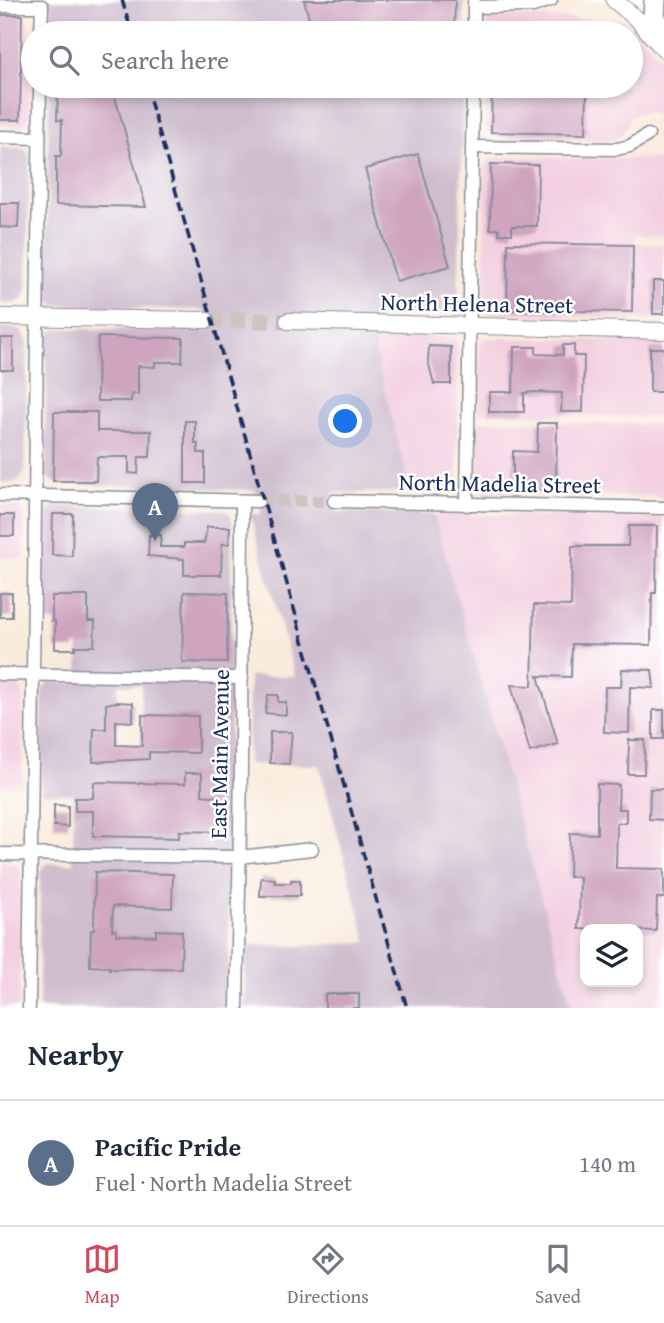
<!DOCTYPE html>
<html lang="en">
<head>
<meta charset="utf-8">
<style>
	:root { --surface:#fff; --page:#f6f6f7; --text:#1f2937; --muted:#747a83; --line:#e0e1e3; --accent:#d1495b }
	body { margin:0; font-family:"Gentium Book Plus",serif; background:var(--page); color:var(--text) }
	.controls { position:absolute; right:21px; bottom:21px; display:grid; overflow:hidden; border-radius:14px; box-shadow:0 4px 10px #0003 }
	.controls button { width:63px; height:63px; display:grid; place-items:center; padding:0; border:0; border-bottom:2px solid var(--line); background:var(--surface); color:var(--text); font:35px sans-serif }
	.you { position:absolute; left:346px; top:422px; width:24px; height:24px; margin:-18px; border:5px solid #fff; border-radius:50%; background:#1a73e8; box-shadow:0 0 0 10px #1a73e833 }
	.badge { display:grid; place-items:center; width:46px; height:46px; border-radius:50%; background:var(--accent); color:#fff; font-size:23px; font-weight:700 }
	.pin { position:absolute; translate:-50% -58px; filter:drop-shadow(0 2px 4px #0008) }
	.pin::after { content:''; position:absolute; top:37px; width:24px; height:21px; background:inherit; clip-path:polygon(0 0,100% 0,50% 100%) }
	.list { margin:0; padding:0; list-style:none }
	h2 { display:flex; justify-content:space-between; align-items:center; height:91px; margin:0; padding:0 28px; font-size:30px }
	h2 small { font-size:23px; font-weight:400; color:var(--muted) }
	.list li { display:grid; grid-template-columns:46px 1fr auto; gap:21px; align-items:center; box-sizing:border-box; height:126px; padding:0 28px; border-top:2px solid var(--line) }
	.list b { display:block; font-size:26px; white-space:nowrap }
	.list p { margin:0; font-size:23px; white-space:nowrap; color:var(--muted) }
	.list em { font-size:23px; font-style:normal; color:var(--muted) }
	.icon { flex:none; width:38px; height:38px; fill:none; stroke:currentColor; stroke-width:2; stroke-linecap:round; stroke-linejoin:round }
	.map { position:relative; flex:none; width:664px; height:1008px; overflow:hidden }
	.search { position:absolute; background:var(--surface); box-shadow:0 4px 10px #0003; left:21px; right:21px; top:21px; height:77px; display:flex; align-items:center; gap:18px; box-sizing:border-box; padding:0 24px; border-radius:38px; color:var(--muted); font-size:26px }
	.sheet { height:217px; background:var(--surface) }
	nav { display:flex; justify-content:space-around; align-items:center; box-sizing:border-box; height:98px; border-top:2px solid var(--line); background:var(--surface); font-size:19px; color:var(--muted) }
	nav a { display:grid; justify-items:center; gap:4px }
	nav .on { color:var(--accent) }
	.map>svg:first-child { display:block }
</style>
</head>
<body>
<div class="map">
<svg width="664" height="1008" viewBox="0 0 664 1008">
	<rect width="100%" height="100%" fill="#fff"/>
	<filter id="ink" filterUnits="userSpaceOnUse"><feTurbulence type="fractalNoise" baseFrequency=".0143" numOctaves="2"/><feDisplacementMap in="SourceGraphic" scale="14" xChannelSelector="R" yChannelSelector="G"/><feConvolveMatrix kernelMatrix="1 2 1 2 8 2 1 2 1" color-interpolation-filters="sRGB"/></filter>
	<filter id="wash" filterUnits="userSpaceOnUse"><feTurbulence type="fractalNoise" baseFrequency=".00686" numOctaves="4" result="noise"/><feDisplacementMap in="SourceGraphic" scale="28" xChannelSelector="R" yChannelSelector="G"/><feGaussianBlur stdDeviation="1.57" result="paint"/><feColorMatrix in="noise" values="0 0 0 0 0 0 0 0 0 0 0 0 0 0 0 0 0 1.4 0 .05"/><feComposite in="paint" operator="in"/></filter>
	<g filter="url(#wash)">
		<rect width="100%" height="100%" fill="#f9ebdb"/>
		<g fill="#f3cfdf" fill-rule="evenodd">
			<polygon points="0,12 22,13 27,18 30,35 29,117 26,123 21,126 0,125"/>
			<polygon points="487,16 623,20 654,49 664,62 664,119 650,111 638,113 631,117 622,134 614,140 499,138 491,135 485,126 486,86 631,86 631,33 486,33"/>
			<polygon points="498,157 664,159 664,236 635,235 635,243 664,244 664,319 489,313 485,311 484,169 489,160"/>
			<polygon points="374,333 450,337 458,341 457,482 456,488 452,492 411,492 376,356"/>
			<polygon points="487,338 664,341 664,417 478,413 480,346 482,341"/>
			<polygon points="479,421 664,425 664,497 484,493 478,484"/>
			<polygon points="0,505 16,506 24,515 25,559 0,558"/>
			<path d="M434 514 664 518V989L654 1008H572ZM585 929H638V982H585Z"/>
			<polygon points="0,684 15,684 23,692 22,786 0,786"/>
			<polygon points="0,862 16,864 21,871 19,1008 0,1008"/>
		</g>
		<g fill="#cfbdce" fill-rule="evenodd">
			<polygon points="0,0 464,0 464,33 49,33 52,28 50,5 45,3"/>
			<polygon points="49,86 463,86 458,309 453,313 380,313 374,333 376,356 411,492 332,493 338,512 434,514 572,1008 245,1008 246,945 301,946 367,942 319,765 248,764 249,676 295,676 250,514 262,514 255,490 57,484 46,476 46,341 51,332 59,329 210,330 204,310 55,305 47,298"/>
			<polygon points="0,147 21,148 26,150 29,156 27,290 23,299 16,303 0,303"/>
			<polygon points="0,327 20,329 27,341 25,471 21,479 14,483 0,482"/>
			<path d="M55 506 224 510 229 513 232 519 228 1008H39L40 872 47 863 73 864 74 794 41 793 42 690 49 682 78 683 79 622 43 621 44 517 48 509ZM118 685H141V744L117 743Z"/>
		</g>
		<g id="blocks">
			<g fill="#cfa4bf">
				<polygon points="304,0 455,0 454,33 313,33"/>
				<polygon points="0,15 22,15 20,120 0,120"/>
				<polygon points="58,86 112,86 146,207 56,205 56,156 61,156 62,120 57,120"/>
				<polygon points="492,86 587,88 586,134 491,132"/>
				<polygon points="418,154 450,266 396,281 365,169"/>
				<polygon points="491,164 538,165 537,226 512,226 512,234 499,234 499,229 490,229"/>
				<polygon points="0,203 19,203 18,228 0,227"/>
				<polygon points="508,243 633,245 632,312 507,310"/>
				<rect x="653" y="281" width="11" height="33"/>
				<polygon points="98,337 183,338 182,362 155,362 155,367 138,366 138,394 132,394 131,401 97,401"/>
				<rect x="0" y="338" width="13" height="32"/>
				<polygon points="563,345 574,345 574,356 584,356 583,412 561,412 562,393 535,392 524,393 524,412 489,412 489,392 513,392 514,347 536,347 536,354 563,355"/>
				<polygon points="429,346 451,347 451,384 434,384 428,361"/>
				<rect x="650" y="348" width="14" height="44"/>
				<polygon points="54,412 97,412 97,431 151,431 150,457 139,457 138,474 129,473 129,457 97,457 96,481 53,481"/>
				<polygon points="185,421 195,421 195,444 198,444 198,453 205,453 205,483 185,483"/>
				<polygon points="538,423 557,423 556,491 513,488 513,451 537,452"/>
				<polygon points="53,514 73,514 72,556 52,555"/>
				<rect x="0" y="515" width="14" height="21"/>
				<polygon points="629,526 657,526 656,593 652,593 651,645 572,644 571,677 538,676 558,744 530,752 511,685 532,686 534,605 571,606 572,546 628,546"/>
				<polygon points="207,527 230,527 229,544 222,544 221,575 184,575 184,559 148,556 149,535 161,535 160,547 184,547 184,543 204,543"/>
				<polygon points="184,592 228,593 227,663 182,662"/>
				<rect x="0" y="593" width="12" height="24"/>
				<polygon points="52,596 88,596 88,621 95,621 94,646 75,646 75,649 55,649 55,621 52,621"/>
				<polygon points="622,669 652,670 654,688 630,687 629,733 604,732 605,687 621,687"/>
				<polygon points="268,695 278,695 278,702 286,702 286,715 265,713"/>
				<polygon points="116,702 133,703 133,722 116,721 116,745 142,746 142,715 198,716 198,753 149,752 149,759 93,762 94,729 106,729 106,704"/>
				<rect x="653" y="710" width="11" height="29"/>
				<polygon points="270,732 292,732 289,764 270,763"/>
				<polygon points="629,740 645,740 644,774 628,774"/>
				<polygon points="185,773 202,773 202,795 220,797 220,832 179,831 179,838 93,836 93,811 75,811 75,798 93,798 94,782 185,784"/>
				<polygon points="597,784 619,785 618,809 626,809 626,823 617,823 616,868 664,869 664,898 657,898 656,931 579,929 580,877 569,877 570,833 597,834"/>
				<polygon points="650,789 664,789 664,820 649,819"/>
				<polygon points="54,805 68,806 68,827 54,826"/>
				<polygon points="95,872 173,874 172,908 113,906 112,930 116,930 116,935 156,936 156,930 182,931 181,968 109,969 110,967 90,966 91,930 94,930"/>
				<polygon points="261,878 275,879 275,883 291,883 291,880 300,880 300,896 260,896"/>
				<rect x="325" y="994" width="34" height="14"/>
			</g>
		</g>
	</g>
	<g filter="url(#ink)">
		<use href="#blocks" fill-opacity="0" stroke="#8a8d9c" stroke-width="2"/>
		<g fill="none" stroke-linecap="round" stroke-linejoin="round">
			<polyline stroke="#cdc5c2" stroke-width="12" stroke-dasharray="12 6" stroke-linecap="butt" points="258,501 334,501"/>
			<polyline stroke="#cdc5c2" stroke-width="16" stroke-dasharray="16 8" stroke-linecap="butt" points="206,320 288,321"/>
			<defs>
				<g id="minor">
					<polyline points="0,6 42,6 41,33"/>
					<polyline points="474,7 533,6 551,0"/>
					<polyline points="474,33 474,2"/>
					<polyline points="0,137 39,138"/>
					<polyline points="472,147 617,149 630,146 648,135"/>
					<polyline points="0,495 258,501"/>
					<polyline points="334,501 664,508"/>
					<polyline points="467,505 473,86"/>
					<polyline points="0,674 242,678"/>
					<polyline points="0,854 239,857 312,849"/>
					<polyline points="29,1008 40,86"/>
					<polyline points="237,1008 241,768 242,501"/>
				</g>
				<g id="tertiary">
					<polyline points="614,0 638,20 664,50"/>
					<polyline points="0,317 206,320"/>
					<polyline points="288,321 664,331"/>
				</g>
				<polyline id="primary" points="655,0 654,17 664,33"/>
			</defs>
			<use href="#minor" stroke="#8a8d9c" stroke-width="15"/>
			<use href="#tertiary" stroke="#8a8d9c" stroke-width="18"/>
			<use href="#primary" stroke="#8a8d9c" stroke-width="24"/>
			<use href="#minor" stroke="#fff" stroke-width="12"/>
			<use href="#tertiary" stroke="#fff" stroke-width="16"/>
			<use href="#primary" stroke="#fff" stroke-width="21"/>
			<g stroke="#1b2f5e" stroke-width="3.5" stroke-dasharray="10 5" stroke-linecap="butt">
				<polyline points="122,0 132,33"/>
				<polyline points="146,86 407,1008"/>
			</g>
		</g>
	</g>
	<g text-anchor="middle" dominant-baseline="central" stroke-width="5" stroke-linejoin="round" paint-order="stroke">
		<g font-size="23" fill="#1b2f5e" stroke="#fff">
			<text transform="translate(477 303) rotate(1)">North Helena Street</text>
			<text transform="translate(500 483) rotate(1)">North Madelia Street</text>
			<text transform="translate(219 754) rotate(-89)">East Main Avenue</text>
		</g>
	</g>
</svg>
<div class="controls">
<button><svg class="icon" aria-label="layers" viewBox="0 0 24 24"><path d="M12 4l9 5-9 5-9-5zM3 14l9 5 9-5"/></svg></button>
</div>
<div class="you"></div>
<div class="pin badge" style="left:155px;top:541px;background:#5c6f8a">A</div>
<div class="search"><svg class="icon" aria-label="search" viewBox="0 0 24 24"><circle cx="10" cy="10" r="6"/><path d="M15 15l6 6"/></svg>Search here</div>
</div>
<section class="sheet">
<h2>Nearby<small></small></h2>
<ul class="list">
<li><span class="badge" style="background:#5c6f8a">A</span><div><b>Pacific Pride</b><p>Fuel · North Madelia Street</p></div><em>140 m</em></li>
</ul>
</section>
<nav>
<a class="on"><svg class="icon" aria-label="map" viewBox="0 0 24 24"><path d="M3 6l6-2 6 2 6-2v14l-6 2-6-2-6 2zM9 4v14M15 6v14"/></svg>Map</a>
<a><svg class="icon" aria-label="directions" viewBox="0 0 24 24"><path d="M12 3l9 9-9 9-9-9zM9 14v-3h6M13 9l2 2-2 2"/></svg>Directions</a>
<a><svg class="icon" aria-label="saved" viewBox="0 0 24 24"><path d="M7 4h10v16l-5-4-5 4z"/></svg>Saved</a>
</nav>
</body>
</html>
